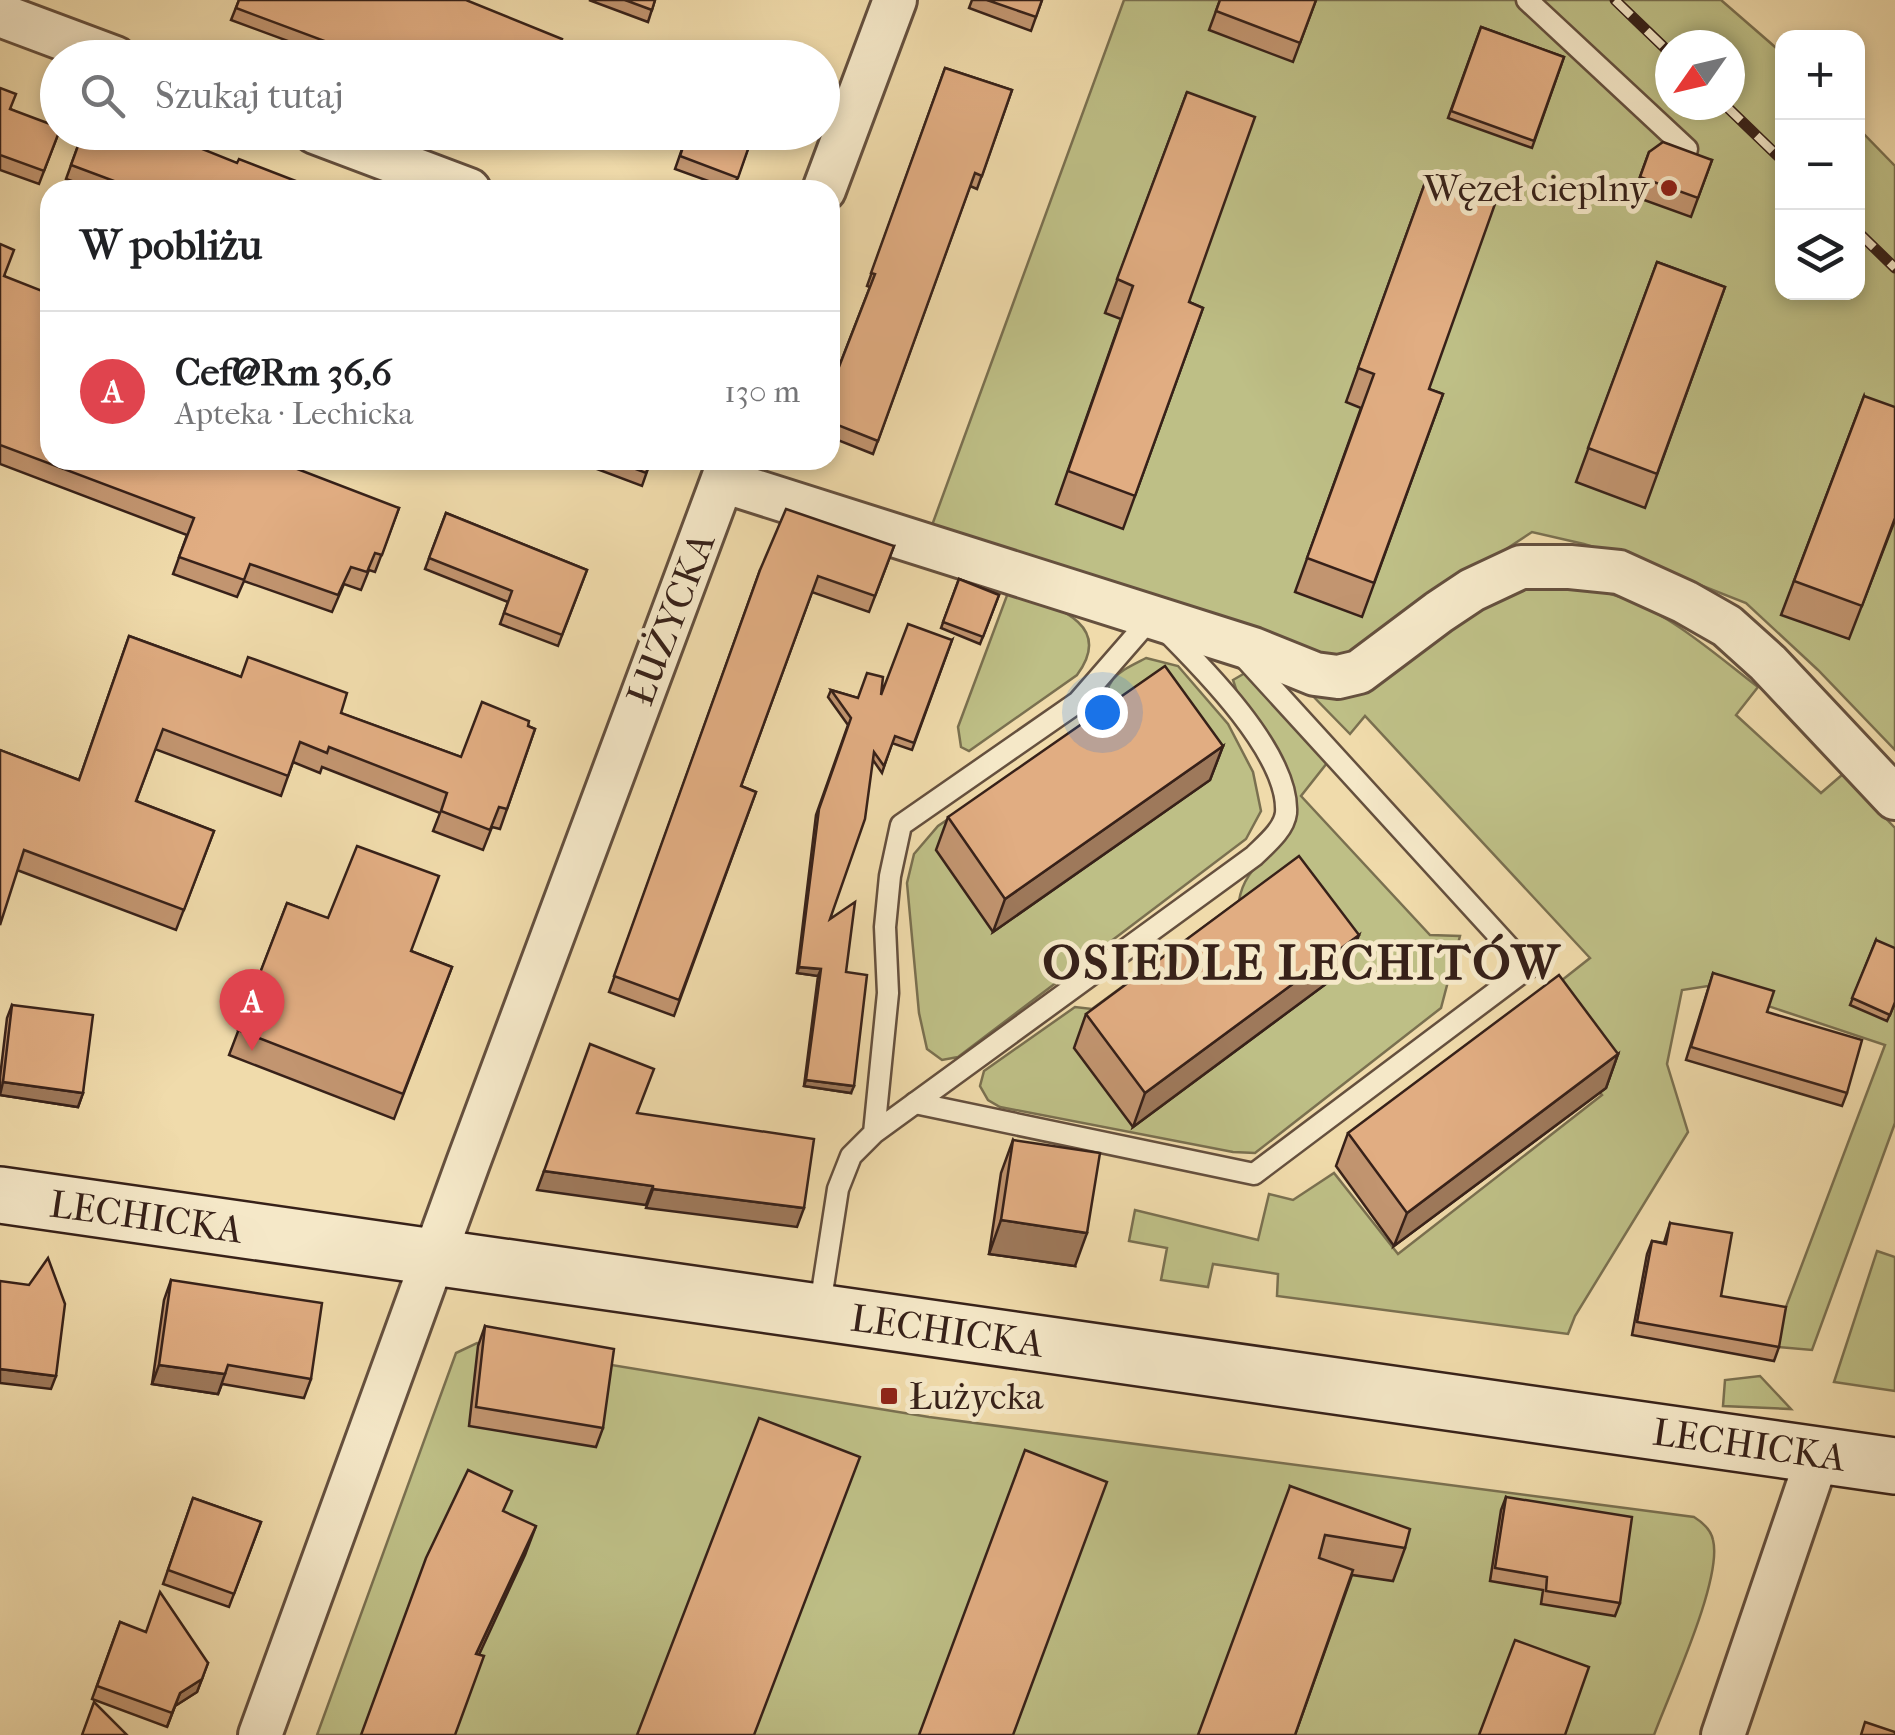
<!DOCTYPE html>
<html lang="pl">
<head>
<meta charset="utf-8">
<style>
	:root { --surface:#fff; --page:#f6f6f6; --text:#202124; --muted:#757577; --line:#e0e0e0; --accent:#d93025 }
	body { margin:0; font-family:"IM FELL French Canon",serif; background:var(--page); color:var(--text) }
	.controls { position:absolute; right:30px; top:30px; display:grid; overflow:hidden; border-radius:20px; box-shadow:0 5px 15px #0003 }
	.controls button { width:90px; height:90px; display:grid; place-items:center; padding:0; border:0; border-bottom:2px solid var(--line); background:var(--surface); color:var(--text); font:50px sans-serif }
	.compass { position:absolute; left:1655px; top:30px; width:90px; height:90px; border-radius:50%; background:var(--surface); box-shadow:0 5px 15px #0003; rotate:236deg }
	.you { position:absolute; left:1102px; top:712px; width:35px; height:35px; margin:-25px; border:8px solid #fff; border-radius:50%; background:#1a73e8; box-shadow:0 0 0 15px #1a73e833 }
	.badge { display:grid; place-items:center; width:65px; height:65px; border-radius:50%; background:var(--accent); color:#fff; font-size:32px; font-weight:700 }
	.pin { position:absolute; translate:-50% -82px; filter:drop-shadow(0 2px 5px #0008) }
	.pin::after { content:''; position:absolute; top:52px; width:35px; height:30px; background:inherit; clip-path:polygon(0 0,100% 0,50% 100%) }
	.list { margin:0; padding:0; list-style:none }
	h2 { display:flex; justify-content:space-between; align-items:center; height:130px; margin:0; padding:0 40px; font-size:42px }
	h2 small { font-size:32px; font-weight:400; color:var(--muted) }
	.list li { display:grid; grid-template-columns:65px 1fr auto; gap:30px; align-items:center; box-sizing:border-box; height:160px; padding:0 40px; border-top:2px solid var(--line) }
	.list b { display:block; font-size:38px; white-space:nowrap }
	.list p { margin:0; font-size:32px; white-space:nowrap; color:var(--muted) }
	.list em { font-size:32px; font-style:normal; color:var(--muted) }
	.icon { flex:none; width:55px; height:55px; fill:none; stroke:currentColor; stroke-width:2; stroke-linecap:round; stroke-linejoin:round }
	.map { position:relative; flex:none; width:1895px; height:1735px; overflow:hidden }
	.search { position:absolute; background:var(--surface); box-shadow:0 5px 15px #0003; left:40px; top:40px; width:800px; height:110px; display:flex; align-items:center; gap:25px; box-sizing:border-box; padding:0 35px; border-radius:55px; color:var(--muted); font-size:38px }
	.panel { position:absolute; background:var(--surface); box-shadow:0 5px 15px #0003; left:40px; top:180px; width:800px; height:290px; border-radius:30px }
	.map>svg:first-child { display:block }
</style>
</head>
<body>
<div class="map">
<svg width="1895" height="1735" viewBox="0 0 1895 1735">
	<rect width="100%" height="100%" fill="#f0dbab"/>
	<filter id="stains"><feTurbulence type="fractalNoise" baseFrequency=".002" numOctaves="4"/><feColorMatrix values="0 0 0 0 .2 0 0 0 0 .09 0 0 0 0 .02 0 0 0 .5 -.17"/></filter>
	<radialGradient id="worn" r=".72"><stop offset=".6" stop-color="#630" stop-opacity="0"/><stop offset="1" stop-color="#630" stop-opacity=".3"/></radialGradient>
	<g fill="#bebf86" stroke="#7a7050" stroke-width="2.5" fill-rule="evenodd">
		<path d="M1124 0H1721L1782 53V292H1858V128L1895 166V750L1818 670 1746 603 1647 564 1584 544 1532 532 1488 561 1369 650 1333 657 1291 647 931 528ZM1670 45H1730V105H1670Z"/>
		<path d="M1531 586C1551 587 1573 587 1593 590 1658 601 1708 649 1758 687L1736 715 1821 793 1843 774 1895 828V1123L1812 1350 1777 1347 1781 1320 1885 1045 1708 986 1682 990 1667 1064 1688 1132 1575 1316 1568 1334 1277 1296 1278 1274 1213 1264 1208 1287 1161 1280 1167 1248 1129 1241 1135 1210 1258 1240 1269 1194 1293 1200 1334 1173 1398 1254 1602 1095 1538 1013V999L1590 958 1365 716 1350 734 1304 687 1460 623 1497 597Z"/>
		<path d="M1009 590C1049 605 1117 621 1077 675L969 751 961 747 958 727Z"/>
		<path d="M1146 658 1178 666 1228 724 1253 772 1261 811 1246 839 958 1057 942 1060 927 1049 919 1013 907 883 914 854 938 826 1105 714C1104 677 1117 673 1146 658Z"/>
		<path d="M1245 673 1327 763 1301 796 1430 935 1460 936 1441 1008 1255 1153 1233 1152 1000 1107 988 1100 980 1086 984 1071 1075 1007 1092 1009 1239 901C1244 868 1269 859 1287 831L1275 762 1237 692 1233 680Z"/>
		<polygon points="1877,1251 1895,1257 1895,1391 1834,1382"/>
		<path d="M477 1343 929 1417 1694 1517C1702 1522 1711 1530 1713 1540 1723 1579 1669 1694 1654 1735H317L456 1353Z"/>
		<polygon points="1760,1376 1791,1409 1723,1406 1725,1380"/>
	</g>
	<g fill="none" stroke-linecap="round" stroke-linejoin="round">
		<defs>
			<g id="lane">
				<polyline points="1527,0 1687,149"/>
				<polyline points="915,1103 1254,1174 1528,968 1242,655"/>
				<path d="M819 1312 838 1189 851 1156 874 1133 888 993 885 927 890 876 901 825 1078 702 1152 617C1193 658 1290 751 1286 813 1284 830 1265 845 1254 856L874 1133"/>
			</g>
			<g id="street">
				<polyline points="0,15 115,58"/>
				<polyline points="315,132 469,190"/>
				<polyline points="824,190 895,0"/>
				<polyline points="723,481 1253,649 1315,674 1338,677 1359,672 1439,612 1472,590 1521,567 1570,567 1619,572 1685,602 1727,626 1768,663 1895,798"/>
				<polyline points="260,1735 468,1163 730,460"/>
				<polyline points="1723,1735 1818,1456"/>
			</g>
			<polyline id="secondary" points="0,1195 1895,1466"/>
		</defs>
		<use href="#lane" stroke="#65503e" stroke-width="25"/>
		<use href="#street" stroke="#65503e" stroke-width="48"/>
		<use href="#secondary" stroke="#372119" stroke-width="60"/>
		<use href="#lane" stroke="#f5e8c8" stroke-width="20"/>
		<use href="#street" stroke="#f5e8c8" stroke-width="42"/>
		<use href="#secondary" stroke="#f5e8c8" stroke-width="55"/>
		<defs>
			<g id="rail">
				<polyline points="1615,0 1670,53"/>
				<polyline points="1725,105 1782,160"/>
				<polyline points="1858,232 1895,268"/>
			</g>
		</defs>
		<use href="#rail" stroke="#372119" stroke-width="11"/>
		<use href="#rail" stroke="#f5e8c8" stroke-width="8" stroke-dasharray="22" stroke-linecap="butt"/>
	</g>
	<g fill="#c29570" stroke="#372119" stroke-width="2.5">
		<polygon points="239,0 555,58 334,58 231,20"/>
		<polygon points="589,0 655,0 648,22"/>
		<polygon points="972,0 1042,0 1031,31 969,8"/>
		<polygon points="1220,0 1316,0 1293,62 1209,30"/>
		<polygon points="1481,27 1564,57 1532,148 1448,118"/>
		<polygon points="945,68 1012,90 977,189 970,186 873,454 830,437 830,390 870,287 867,286"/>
		<polygon points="0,88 10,109 59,132 39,184 0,170"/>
		<polygon points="1187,92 1189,302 1203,308 1123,529 1056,504 1121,319 1105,313"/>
		<polygon points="83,132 237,163 319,190 97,190 66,179"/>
		<polygon points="688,132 754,132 733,190 675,169"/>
		<polygon points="1649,152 1712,160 1691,217 1633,196"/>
		<polygon points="1426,180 1429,389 1443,394 1362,617 1295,592 1361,408 1346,402"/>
		<polygon points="0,244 5,277 50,460 399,508 375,572 369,570 361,590 344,584 332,612 244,581 237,597 173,574 187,535 0,464"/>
		<polygon points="1657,262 1725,287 1645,508 1576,482"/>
		<polygon points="1864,396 1895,520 1849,639 1781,615"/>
		<polygon points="462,460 475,460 473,465"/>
		<polygon points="573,460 651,460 642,486"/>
		<polygon points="446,513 587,570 558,646 500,624 508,602 425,569"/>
		<polygon points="894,546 869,612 812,592 741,786 756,792 674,1016 609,992 760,570"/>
		<polygon points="959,579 999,595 980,644 941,628"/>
		<polygon points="129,636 461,757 528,726 535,729 500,829 492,827 483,850 433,831 440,813 322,767 320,773 293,762 281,796 155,749 136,801 214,831 176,930 17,870 0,750 79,780"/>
		<polygon points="952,640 912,750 892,743 882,773 873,760 830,919 846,972 851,1093 804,1086 818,976 797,973 816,815 848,725 828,697 831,690 858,698 881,695"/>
		<polygon points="1223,746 1210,780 993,932 936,850 948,817"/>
		<polygon points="287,903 452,967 394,1119 229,1055"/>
		<polygon points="1876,940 1895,1003 1887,1021 1850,1005"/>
		<polygon points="1346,969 1133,1127 1074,1048 1086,1014"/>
		<polygon points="1713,973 1767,1012 1847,1093 1842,1106 1686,1060"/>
		<polygon points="12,1005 83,1093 78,1107 0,1095 0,1077 7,1018"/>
		<polygon points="1618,1054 1606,1088 1394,1246 1336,1166 1348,1133"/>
		<polygon points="1013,1140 1075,1266 989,1254 1001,1173"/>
		<polygon points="1670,1223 1721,1296 1779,1347 1774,1361 1632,1335 1647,1254 1652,1241 1664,1243"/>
		<polygon points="171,1280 311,1379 304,1398 222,1384 218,1394 152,1384 164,1300"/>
		<polygon points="485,1326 603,1428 596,1447 469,1426 478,1346"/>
		<polygon points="1290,1486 1405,1548 1393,1581 1352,1575 1295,1735"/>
		<polygon points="1506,1497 1620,1603 1615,1616 1541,1604 1543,1590 1490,1581 1501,1510"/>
		<polygon points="193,1498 261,1522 229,1607 163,1584"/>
		<polygon points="120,1622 208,1663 197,1692 175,1706 167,1727 92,1699"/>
	</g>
	<g fill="#9e795b" stroke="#372119" stroke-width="2.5">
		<polygon points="1223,746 1210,780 993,932 1005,899"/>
		<polygon points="1359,935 1346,969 1133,1127 1145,1093"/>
		<polygon points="799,967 821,969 818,976 797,973"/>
		<polygon points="1618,1054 1606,1088 1394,1246 1407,1213"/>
		<polygon points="806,1080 854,1086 851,1093 804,1086"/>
		<polygon points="3,1082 83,1093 78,1107 0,1095"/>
		<polygon points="544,1171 653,1186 646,1205 537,1190"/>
		<polygon points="653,1189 804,1208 797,1227 646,1208"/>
		<polygon points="1001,1220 1087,1233 1075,1266 989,1254"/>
		<polygon points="159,1365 225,1374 218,1394 152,1384"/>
		<polygon points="0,1369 56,1376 51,1389 0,1383"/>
		<polygon points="536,1526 525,1555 466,1683 476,1654"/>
		<polygon points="202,1679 197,1692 175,1706 167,1727 180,1693"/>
	</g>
	<g fill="#e1ad82" stroke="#372119" stroke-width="2.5">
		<polygon points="239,0 466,0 562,39 555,58 370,58 236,8"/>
		<polygon points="625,0 655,0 652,10"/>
		<polygon points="987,0 1042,0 1036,17"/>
		<polygon points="1220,0 1316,0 1300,43 1216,11"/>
		<polygon points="1481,27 1564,57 1534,141 1451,111"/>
		<polygon points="721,42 758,58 715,58"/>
		<polygon points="945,68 1012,90 982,176 975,173 878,441 830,422 830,390 875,274 871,273"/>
		<polygon points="0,88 16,94 10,109 58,127 59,132 44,171 0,155"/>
		<polygon points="1187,92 1255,117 1189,302 1203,308 1135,496 1068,471 1133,286 1117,279"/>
		<polygon points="83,132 160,132 237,163 239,159 319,190 138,190 71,165"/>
		<polygon points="688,132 754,132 738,178 680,156"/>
		<polygon points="1663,142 1712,160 1698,198 1640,177 1649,152"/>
		<polygon points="1426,180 1495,204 1429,389 1443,394 1374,583 1307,558 1374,374 1358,368"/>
		<polygon points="0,244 14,250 4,276 50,294 50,460 274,460 399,508 382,555 375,553 367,572 351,567 338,595 250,564 244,580 179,557 194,518 0,445"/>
		<polygon points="1657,262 1725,287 1657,474 1588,448"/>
		<polygon points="1864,396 1895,407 1895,518 1862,606 1794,581"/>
		<polygon points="612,460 651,460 646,473"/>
		<polygon points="786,509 894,546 875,596 818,576 741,786 756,792 679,1000 614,976 760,570"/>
		<polygon points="446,513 587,570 562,635 504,613 512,591 429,558"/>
		<polygon points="959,579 999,595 983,637 943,622"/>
		<polygon points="908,624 952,640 914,743 895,736 884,766 874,752 865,819 830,919 855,902 846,972 867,975 854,1086 806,1080 821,969 799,967 819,809 851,718 831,690 858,698 867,673 883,677 881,695"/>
		<polygon points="129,636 241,677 248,657 347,693 341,713 461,757 482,702 529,721 528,726 535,729 507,809 499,807 490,830 441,811 447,793 329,747 327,753 300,742 288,776 163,729 136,801 214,831 184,910 24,850 0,925 0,750 79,780"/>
		<polygon points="1165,666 1223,746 1005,899 948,817"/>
		<polygon points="357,846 439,876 411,951 452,967 403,1094 238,1030 287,903 328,918"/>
		<polygon points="1299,856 1359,935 1145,1093 1086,1014"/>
		<polygon points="1876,940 1895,948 1895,1002 1890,1015 1852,998"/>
		<polygon points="1713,973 1774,991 1767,1012 1862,1040 1847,1093 1691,1047"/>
		<polygon points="1559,975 1618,1054 1407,1213 1348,1133"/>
		<polygon points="12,1005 93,1015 83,1093 3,1082"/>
		<polygon points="590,1044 654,1069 637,1113 814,1139 804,1208 653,1189 653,1186 544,1171"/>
		<polygon points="1013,1140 1100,1153 1087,1233 1001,1220"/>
		<polygon points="1670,1223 1732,1233 1721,1296 1786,1307 1779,1347 1637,1322 1652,1241 1666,1244"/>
		<polygon points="48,1258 65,1304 56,1376 0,1369 0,1281 29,1285"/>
		<polygon points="171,1280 322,1303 311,1379 228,1365 225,1374 159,1365"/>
		<polygon points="485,1326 614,1349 603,1428 476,1407"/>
		<polygon points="759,1418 860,1457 754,1735 637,1735"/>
		<polygon points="1025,1450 1107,1482 1013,1735 919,1735"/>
		<polygon points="468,1470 512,1491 503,1511 536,1526 476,1654 484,1656 455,1735 361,1735 426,1558"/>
		<polygon points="1290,1486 1410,1529 1405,1548 1325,1535 1319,1558 1353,1570 1295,1735 1198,1735"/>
		<polygon points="1506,1497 1632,1517 1620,1603 1546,1591 1547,1577 1495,1568"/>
		<polygon points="193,1498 261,1522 234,1594 168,1570"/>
		<polygon points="160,1592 208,1663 202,1679 180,1693 172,1713 97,1686 120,1622 146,1632"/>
		<polygon points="1515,1640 1589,1667 1565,1735 1479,1735"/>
		<polygon points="94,1702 127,1735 82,1735"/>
		<polygon points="1865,1722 1895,1732 1895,1735 1861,1735"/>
	</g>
	<g fill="#8f2418" stroke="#f5e8c8" stroke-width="4">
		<circle cx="1669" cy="188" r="10"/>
		<rect x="879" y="1386" width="20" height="20" rx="5"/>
	</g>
	<g text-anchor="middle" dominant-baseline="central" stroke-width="10" stroke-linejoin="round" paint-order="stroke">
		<g font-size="38" fill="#372119" stroke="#f5e8c8" text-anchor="end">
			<text x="1649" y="188">Węzeł cieplny</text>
			<text x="909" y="1396" text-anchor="start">Łużycka</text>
		</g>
		<g font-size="38" fill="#372119" stroke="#f5e8c8">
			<text transform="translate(671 619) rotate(-69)">ŁUŻYCKA</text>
			<text transform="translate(146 1217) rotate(8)">LECHICKA</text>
			<text transform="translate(947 1331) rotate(8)">LECHICKA</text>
			<text transform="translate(1749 1445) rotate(8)">LECHICKA</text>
		</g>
		<g font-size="48" font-weight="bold" letter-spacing="2.5" fill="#372119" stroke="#f5e8c8">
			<text x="1302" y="963">OSIEDLE LECHITÓW</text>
		</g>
	</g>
	<rect width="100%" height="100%" filter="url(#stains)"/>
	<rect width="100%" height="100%" fill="url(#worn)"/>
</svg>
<div class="controls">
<button>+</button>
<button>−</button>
<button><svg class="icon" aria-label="layers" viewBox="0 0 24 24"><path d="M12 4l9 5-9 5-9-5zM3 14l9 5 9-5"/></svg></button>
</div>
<svg class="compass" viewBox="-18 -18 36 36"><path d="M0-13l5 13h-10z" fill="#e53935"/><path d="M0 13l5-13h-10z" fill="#757577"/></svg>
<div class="you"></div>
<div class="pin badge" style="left:252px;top:1051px;background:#e0444e">A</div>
<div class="search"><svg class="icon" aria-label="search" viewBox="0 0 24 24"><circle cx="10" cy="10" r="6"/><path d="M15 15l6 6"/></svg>Szukaj tutaj</div>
<section class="panel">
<h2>W pobliżu<small></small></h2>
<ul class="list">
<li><span class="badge" style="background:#e0444e">A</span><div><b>Cef@Rm 36,6</b><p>Apteka · Lechicka</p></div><em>130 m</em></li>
</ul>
</section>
</div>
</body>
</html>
